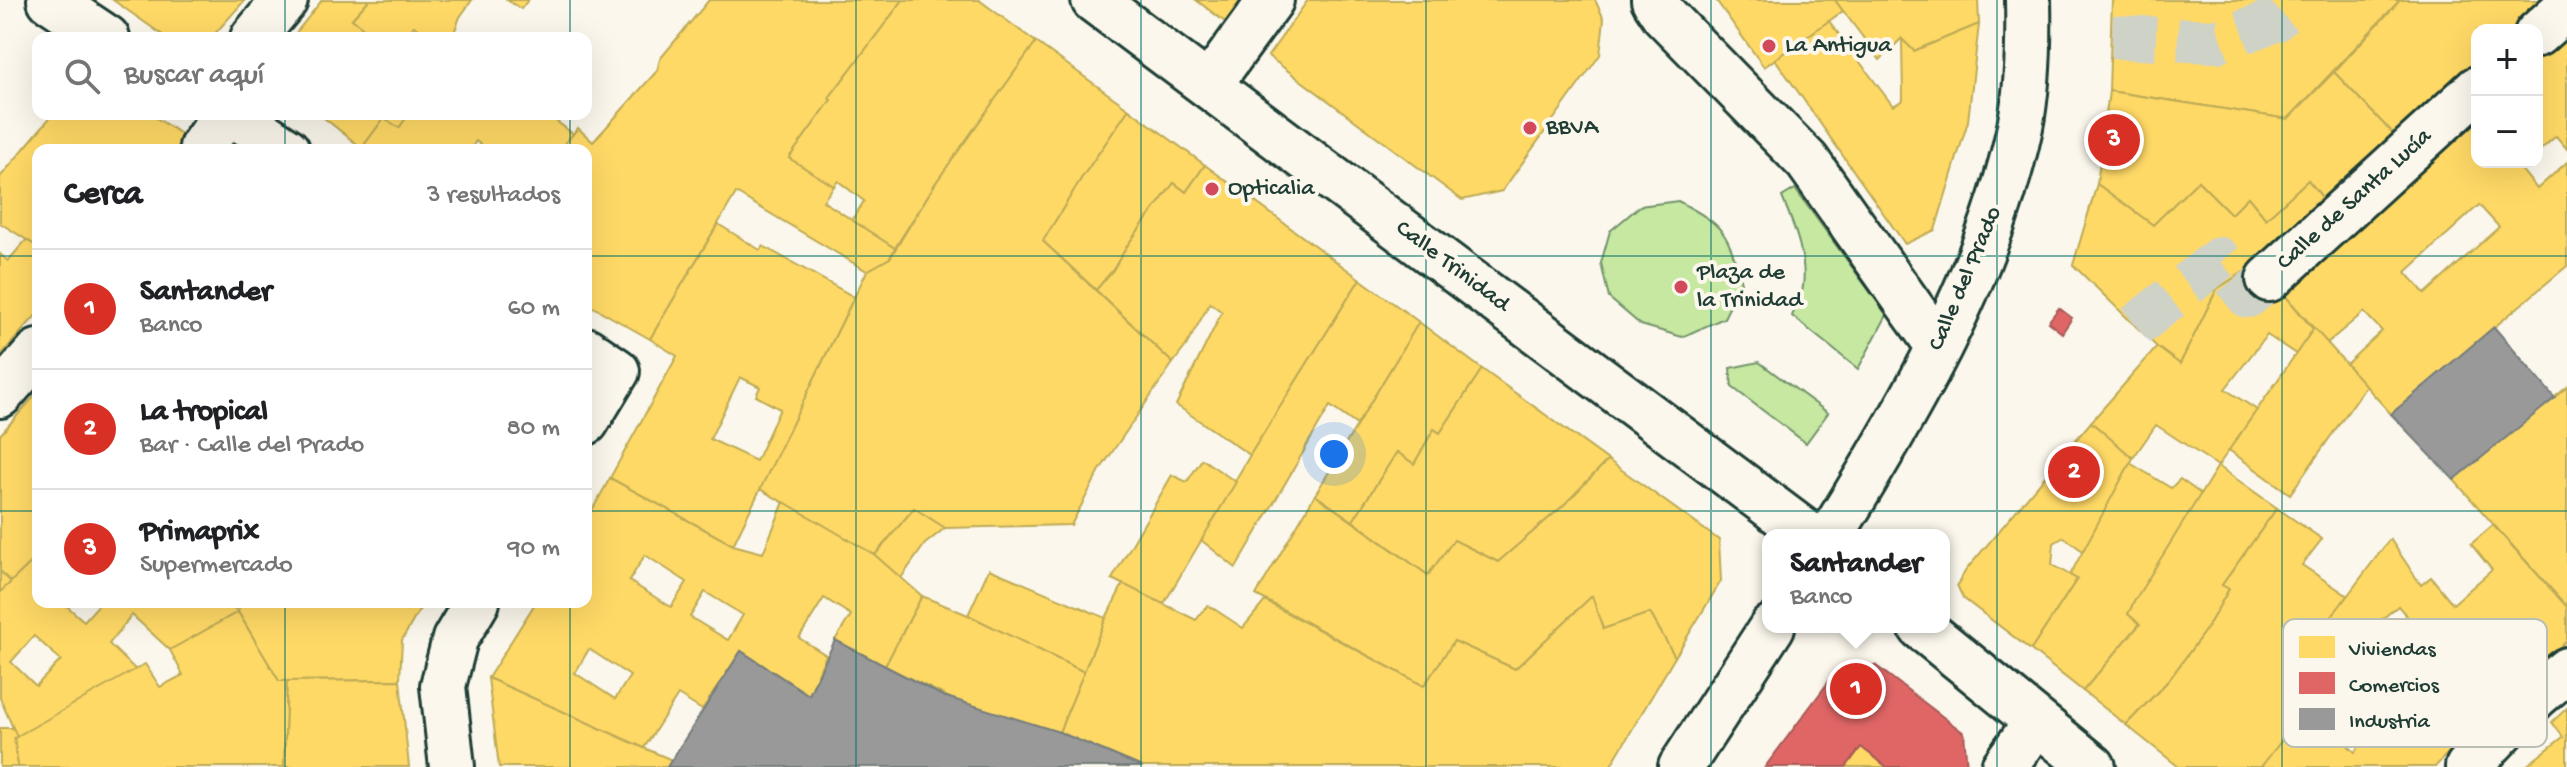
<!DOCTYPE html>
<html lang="es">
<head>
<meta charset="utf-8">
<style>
	:root { --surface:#fff; --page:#f6f6f6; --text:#202124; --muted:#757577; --line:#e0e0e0; --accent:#d93025 }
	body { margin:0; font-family:"Gochi Hand",sans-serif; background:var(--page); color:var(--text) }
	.controls { position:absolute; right:24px; top:24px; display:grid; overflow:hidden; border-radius:16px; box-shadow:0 8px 32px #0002 }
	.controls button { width:72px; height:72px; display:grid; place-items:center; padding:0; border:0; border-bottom:2px solid var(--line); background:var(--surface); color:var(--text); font:40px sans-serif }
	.you { position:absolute; left:1334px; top:454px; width:28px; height:28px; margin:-20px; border:6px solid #fff; border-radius:50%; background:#1a73e8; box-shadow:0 0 0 12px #1a73e833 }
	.badge { display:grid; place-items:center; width:52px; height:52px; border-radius:50%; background:var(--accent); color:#fff; font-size:26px; font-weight:700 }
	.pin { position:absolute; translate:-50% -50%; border:4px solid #fff; box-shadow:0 2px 8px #0006 }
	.popup { position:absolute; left:1762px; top:529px; width:188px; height:104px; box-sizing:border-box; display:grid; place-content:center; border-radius:16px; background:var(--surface); filter:drop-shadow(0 2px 6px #0005); font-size:26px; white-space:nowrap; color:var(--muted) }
	.popup b { font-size:30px; color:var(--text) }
	.popup::after { content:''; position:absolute; left:50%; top:100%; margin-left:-16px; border:16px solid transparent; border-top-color:var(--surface) }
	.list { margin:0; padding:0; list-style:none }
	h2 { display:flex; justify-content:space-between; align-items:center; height:104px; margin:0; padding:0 32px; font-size:34px }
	h2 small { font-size:26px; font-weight:400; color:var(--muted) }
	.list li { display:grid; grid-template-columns:52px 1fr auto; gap:24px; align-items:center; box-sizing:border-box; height:120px; padding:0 32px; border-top:2px solid var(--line) }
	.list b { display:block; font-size:30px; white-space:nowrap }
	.list p { margin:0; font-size:26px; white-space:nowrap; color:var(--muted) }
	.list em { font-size:26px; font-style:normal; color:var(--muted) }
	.icon { flex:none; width:44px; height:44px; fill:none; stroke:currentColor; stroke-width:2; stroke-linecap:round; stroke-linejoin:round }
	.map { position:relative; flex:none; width:2567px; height:767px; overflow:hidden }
	.search { position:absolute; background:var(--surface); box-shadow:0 8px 32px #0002; left:32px; top:32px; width:560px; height:88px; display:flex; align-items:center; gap:20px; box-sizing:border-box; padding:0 28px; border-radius:16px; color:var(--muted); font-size:30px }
	.panel { position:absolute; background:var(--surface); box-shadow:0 8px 32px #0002; left:32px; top:144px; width:560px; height:464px; border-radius:16px }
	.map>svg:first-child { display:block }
</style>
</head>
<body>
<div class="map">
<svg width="2567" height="767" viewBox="0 0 2567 767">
	<rect width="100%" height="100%" fill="#fbf7ec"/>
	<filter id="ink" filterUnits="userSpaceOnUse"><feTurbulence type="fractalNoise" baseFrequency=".0125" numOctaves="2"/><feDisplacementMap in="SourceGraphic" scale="16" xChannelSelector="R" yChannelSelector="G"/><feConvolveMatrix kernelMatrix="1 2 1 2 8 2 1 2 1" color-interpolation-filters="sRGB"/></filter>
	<g filter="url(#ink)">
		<g fill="#c6e8a1" stroke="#72926a" stroke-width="2">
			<path d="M1795 189 1887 315 1858 369 1792 316C1795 309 1800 300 1802 292 1809 262 1794 225 1782 197Z"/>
			<path d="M1678 201C1725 226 1728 232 1741 283L1724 318 1682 337 1641 325 1609 298 1601 263 1610 231 1640 206Z"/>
			<polygon points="1759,362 1828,413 1806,443 1732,387 1730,368"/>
		</g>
		<g fill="#ffd966" stroke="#bcaa57" stroke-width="2" fill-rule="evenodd">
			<polygon points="113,0 245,0 211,38 167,38"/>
			<polygon points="322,0 369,0 352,19 376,38 292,38"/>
			<polygon points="369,0 472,0 460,17 452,38 428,38 414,26 405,38 376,38 352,19"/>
			<polygon points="507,0 528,0 521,9"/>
			<polygon points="709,0 903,0 829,98 831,100 789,158 834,186 823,201 895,248 890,258 867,271 736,193 650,339 586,303 586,150 559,150 578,128 593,142 657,71 660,59"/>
			<polygon points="903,0 979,0 1036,42 937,181 895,248 852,220 864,201 838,181 834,186 789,158 831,100 829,98"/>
			<polygon points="1196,0 1244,0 1225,22"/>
			<polygon points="1308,0 1595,0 1604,19 1600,55 1502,191 1462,200 1268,56"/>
			<polygon points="1716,0 1835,0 1843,11 1764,67"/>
			<polygon points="1835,0 1978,0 1979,24 1914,51 1901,39 1880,60"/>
			<polygon points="2112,0 2400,0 2288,119 2109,91"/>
			<polygon points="2400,0 2542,0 2544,3 2514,30 2477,30 2477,63 2396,137 2334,72"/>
			<polygon points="1829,21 1893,106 1903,100 1902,39 1914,51 1979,24 1968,121 1935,230 1905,244 1775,59"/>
			<polygon points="2567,33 2567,149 2556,136 2537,153 2537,60"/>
			<polygon points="1036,42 1129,109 1081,179 1043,241 1173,363 1100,470 1071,525 945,528 914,508 875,555 760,489 867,271 890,258 937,181"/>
			<polygon points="2334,72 2396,137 2326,202 2308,180 2266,219 2248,197 2231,214 2198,181 2153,225 2097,184 2109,91 2288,119"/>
			<polygon points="1129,109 1205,165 1186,192 1174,183 1129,243 1113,270 1096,290 1043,241 1081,179"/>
			<polygon points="53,114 150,114 206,150 38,150 38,247 0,223 0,177"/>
			<polygon points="319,114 409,114 399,128 384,118 362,148"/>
			<polygon points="409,114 547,114 573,134 559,150 487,150 476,141 470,150 364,150 362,148 384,118 399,128"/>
			<path d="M2477 114V162H2527L2520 168 2537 189 2567 162V266L2391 414 2346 364 2382 331 2364 312 2327 343 2280 290ZM2479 205 2499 227 2425 294 2406 272Z"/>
			<polygon points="1205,165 1360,279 1250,455 1176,405 1222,312 1210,303 1186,346 1173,363 1096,290 1113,270 1129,243 1174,183 1186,192"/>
			<polygon points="2308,180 2326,202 2258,263 2217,289 2180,364 2157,347 2073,265 2097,184 2153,225 2198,181 2231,214 2248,197 2266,219"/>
			<path d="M718 224 760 250 763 246 854 297 733 545 610 478 677 356 650 339ZM740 377 760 387 756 396 780 409 756 461 710 439Z"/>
			<polygon points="26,240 38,247 38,313 0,356 0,254 8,261"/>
			<polygon points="2258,263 2313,329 2296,354 2267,335 2225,389 2257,410 2218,466 2156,425 2133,458 2091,422 2157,347 2180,364 2217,289"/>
			<polygon points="1360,279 1419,322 1357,425 1330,406 1236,568 1201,540 1250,455"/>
			<polygon points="1419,322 1482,369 1440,433 1434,429 1414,464 1397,452 1353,521 1315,495"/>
			<polygon points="2314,328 2366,386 2290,494 2229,450"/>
			<polygon points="1482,369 1608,460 1564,505 1498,562 1454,540 1428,575 1353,521 1397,452 1414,464 1434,429 1440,433"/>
			<polygon points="2567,387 2567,607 2454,480"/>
			<polygon points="38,392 38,556 11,582 0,571 0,435"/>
			<polygon points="2091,422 2133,458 2084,552 2064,537 2054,543 2052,565 2077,579 2031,650 1963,598 1957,585 1966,570"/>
			<polygon points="1202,459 1236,482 1163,605 1112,579 1172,475 1187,482"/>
			<polygon points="1608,460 1719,540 1721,581 1675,657 1650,613 1603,629 1592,596 1515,669 1454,641 1424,686 1256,595 1315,495 1428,575 1454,540 1498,562 1564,505"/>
			<polygon points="2130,463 2171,488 2180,479 2201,494 2128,614 2140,624 2083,691 2031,650 2077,579 2070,575"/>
			<polygon points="2218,466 2277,508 2222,585 2229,589 2207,628 2169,680 2126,725 2083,691 2140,624 2128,614 2135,600"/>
			<path d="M610 478 733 545 763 553 784 502 875 555 922 596 885 666 835 640 851 615 824 598 799 638 826 655 809 695 741 651 702 710 678 695 644 748 488 678 536 602H586V521ZM645 555 687 582 671 607 629 581ZM705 592 743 615 728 640 690 617ZM589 649 630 676 615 699 575 673Z"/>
			<polygon points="914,508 945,528 925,544 901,578 875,555"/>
			<polygon points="2277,508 2322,539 2302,565 2348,596 2287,676 2315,698 2261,767 2179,767 2126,725 2169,680 2207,628 2229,589 2222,585"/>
			<path d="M2493 525 2567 607V641L2498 699 2435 767H2261L2315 698 2287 676 2390 539 2421 585 2431 577 2453 604 2492 570 2471 544ZM2398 606 2420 631 2375 671 2353 643ZM2352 707 2371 731 2355 752 2332 731Z"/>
			<path d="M38 556V602H62L84 621 101 602H227L238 612 170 650 132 615 109 644 136 670 17 737 0 698V592ZM34 636 61 660 36 686 11 662Z"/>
			<polygon points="989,569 1106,618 1084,672 968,615"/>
			<polygon points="0,571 11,582 0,592"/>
			<polygon points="1123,584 1196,620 1208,605 1243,628 1265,601 1424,686 1454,641 1515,669 1592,596 1603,629 1650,613 1675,657 1610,767 1142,767 1059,732 1106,618"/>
			<polygon points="922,596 968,615 1084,672 1059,732 964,705 885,666"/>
			<polygon points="241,602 424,602 402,640 400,680 279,681 238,612"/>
			<polygon points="238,612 279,681 287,681 284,767 18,767 14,738 145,664 160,687 183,675 170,650"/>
			<polygon points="488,678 644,748 672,760 667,767 499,767"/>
			<polygon points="400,680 409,767 284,767 287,681"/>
			<polygon points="2567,708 2567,767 2525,767 2563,737 2552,722"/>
			<polygon points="0,728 13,728 17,737 14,738 18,767 0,767"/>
			<polygon points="1861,747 1887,767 1846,767"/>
		</g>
		<g fill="#e06666" stroke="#a65a57" stroke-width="2">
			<polygon points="2059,308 2072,318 2062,333 2048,322"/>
			<polygon points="1875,665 1964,733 1967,767 1887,767 1861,747 1846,767 1765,767 1836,672"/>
		</g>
		<g fill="#999" stroke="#747d7b" stroke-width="2">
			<polygon points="2494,327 2555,398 2454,480 2391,414"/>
			<polygon points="835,640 943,696 1059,732 1142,767 667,767 741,651 809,695"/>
		</g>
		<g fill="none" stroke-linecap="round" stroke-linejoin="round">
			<g stroke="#cfd2c7" stroke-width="44" stroke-dasharray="44 22" stroke-linecap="butt">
				<polyline points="2112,37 2217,41 2275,20 2297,0"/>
				<polyline points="2136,326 2219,259 2248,296 2269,279"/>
			</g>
			<defs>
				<g id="street">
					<polyline points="50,0 107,38"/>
					<polyline points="1094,0 1809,535"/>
					<polyline points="1654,0 1664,15 1807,161 1939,347"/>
					<polyline points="2537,34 2567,7"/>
					<polyline points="253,38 285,0"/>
					<polyline points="1209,85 1271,0"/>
					<polyline points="233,114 287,150"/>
					<polyline points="202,147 225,114"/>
					<polyline points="2269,279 2477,89"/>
					<polyline points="586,350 617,371 586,422"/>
					<polyline points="0,395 38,352"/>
					<path d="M1831 535C1909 410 1989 274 2020 127 2028 86 2029 42 2028 0"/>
					<polyline points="1921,627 2093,767"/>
					<polyline points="452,767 443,686 455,639 477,602"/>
					<polyline points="1681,767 1772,627"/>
					<polyline points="2004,767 2036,722"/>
					<polyline points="2468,767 2536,696 2567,670"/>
				</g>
			</defs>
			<use href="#street" stroke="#1f3d34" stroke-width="50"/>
			<use href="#street" stroke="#fbf7ec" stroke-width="44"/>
		</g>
	</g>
	<path fill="none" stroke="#0f766e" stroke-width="2" stroke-opacity="0.55" d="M285 0V38M570 0V38M856 0V767M1141 0V767M1426 0V767M1711 0V767M1997 0V767M2282 0V767M285 114V150M570 114V150M0 256H38M586 256H2567M0 511H38M586 511H2567M285 602V767M570 602V767"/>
	<g fill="#d1495b" stroke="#fbf7ec" stroke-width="3">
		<circle cx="1769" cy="46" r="8"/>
		<circle cx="1530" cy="128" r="8"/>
		<circle cx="1212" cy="189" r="8"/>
		<circle cx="1681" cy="287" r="8"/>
	</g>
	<g text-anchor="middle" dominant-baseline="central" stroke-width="8" stroke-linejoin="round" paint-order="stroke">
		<g font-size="24" fill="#1f3d34" stroke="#fbf7ec" text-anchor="start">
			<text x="1785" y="46">La Antigua</text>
			<text x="1546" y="128">BBVA</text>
			<text x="1228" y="189">Opticalia</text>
			<text x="1697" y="273">Plaza de<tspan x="1697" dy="28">la Trinidad</tspan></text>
		</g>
		<g font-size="24" fill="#1f3d34" stroke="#fbf7ec">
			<text transform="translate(2355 200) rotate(-42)">Calle de Santa Lucía</text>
			<text transform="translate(1452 267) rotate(37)">Calle Trinidad</text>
			<text transform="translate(1966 279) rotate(-67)">Calle del Prado</text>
		</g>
	</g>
	<rect x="2283" y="619" width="264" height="128" rx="12" fill="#fbf7ec" stroke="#b9bfb5" stroke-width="2"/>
	<rect x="2299" y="636" width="36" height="22" fill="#ffd966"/>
	<rect x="2299" y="672" width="36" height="22" fill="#e06666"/>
	<rect x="2299" y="708" width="36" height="22" fill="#999"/>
	<g font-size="22" fill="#1f3d34">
		<text x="2349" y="655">Viviendas</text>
		<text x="2349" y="691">Comercios</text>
		<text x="2349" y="727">Industria</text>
	</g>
</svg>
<div class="controls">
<button>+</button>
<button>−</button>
</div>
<div class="you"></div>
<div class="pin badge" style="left:1856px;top:689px">1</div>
<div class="popup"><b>Santander</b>Banco</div>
<div class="pin badge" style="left:2074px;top:472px">2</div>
<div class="pin badge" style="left:2114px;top:140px">3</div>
<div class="search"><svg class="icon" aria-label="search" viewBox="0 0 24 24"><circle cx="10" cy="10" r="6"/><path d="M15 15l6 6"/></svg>Buscar aquí</div>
<section class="panel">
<h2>Cerca<small>3 resultados</small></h2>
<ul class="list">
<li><span class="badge">1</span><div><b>Santander</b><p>Banco</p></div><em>60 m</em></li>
<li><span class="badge">2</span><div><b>La tropical</b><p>Bar · Calle del Prado</p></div><em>80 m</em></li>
<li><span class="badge">3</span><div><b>Primaprix</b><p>Supermercado</p></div><em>90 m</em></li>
</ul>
</section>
</div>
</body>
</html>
